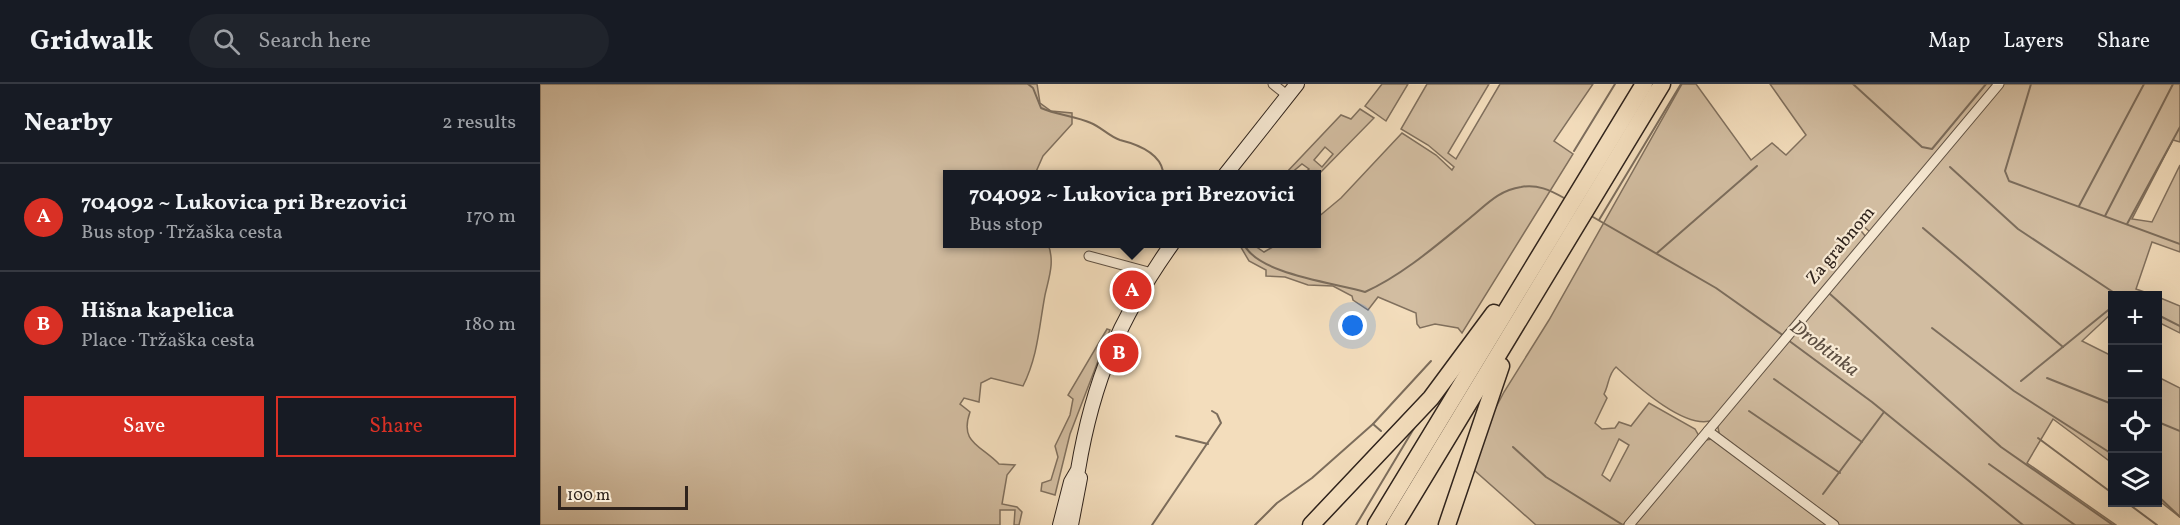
<!DOCTYPE html>
<html lang="en">
<head>
<meta charset="utf-8">
<style>
	:root { --surface:#171b24; --page:#20242c; --text:#f1f3f6; --muted:#9ea1a6; --line:#363941; --accent:#d93025 }
	body { margin:0; font-family:Vollkorn,serif; background:var(--page); color:var(--text) }
	.controls { position:absolute; right:18px; bottom:18px; display:grid; overflow:hidden; border-radius:0px; box-shadow:0 6px 24px #0002 }
	.controls button { width:54px; height:54px; display:grid; place-items:center; padding:0; border:0; border-bottom:2px solid var(--line); background:var(--surface); color:var(--text); font:30px sans-serif }
	.scale { position:absolute; left:18px; bottom:15px; width:130px; box-sizing:border-box; padding-left:6px; border:3px solid #2f231c; border-top:0; font-size:16px; line-height:21px; white-space:nowrap; color:#2f231c; -webkit-text-stroke:4px #f7e9d3; paint-order:stroke }
	.you { position:absolute; left:813px; top:242px; width:21px; height:21px; margin:-15px; border:4px solid #fff; border-radius:50%; background:#1a73e8; box-shadow:0 0 0 9px #1a73e833 }
	.badge { display:grid; place-items:center; width:39px; height:39px; border-radius:50%; background:var(--accent); color:#fff; font-size:20px; font-weight:700 }
	.pin { position:absolute; translate:-50% -50%; border:3px solid #fff; box-shadow:0 2px 6px #0006 }
	.popup { position:absolute; left:403px; top:86px; width:378px; height:78px; box-sizing:border-box; display:grid; place-content:center; border-radius:0px; background:var(--surface); filter:drop-shadow(0 2px 4px #0005); font-size:20px; white-space:nowrap; color:var(--muted) }
	.popup b { font-size:22px; color:var(--text) }
	.popup::after { content:''; position:absolute; left:50%; top:100%; margin-left:-12px; border:12px solid transparent; border-top-color:var(--surface) }
	.list { margin:0; padding:0; list-style:none }
	h2 { display:flex; justify-content:space-between; align-items:center; height:78px; margin:0; padding:0 24px; font-size:26px }
	h2 small { font-size:20px; font-weight:400; color:var(--muted) }
	.list li { display:grid; grid-template-columns:39px 1fr auto; gap:18px; align-items:center; box-sizing:border-box; height:108px; padding:0 24px; border-top:2px solid var(--line) }
	.list b { display:block; font-size:22px; white-space:nowrap }
	.list p { margin:0; font-size:20px; white-space:nowrap; color:var(--muted) }
	.list em { font-size:20px; font-style:normal; color:var(--muted) }
	.actions { display:flex; gap:12px; padding:18px 24px }
	.actions a { flex:1; padding:14px 0; border:2px solid var(--accent); border-radius:0px; text-align:center; font-size:21px; color:var(--accent) }
	.actions .main { background:var(--accent); color:#fff }
	.icon { flex:none; width:33px; height:33px; fill:none; stroke:currentColor; stroke-width:2; stroke-linecap:round; stroke-linejoin:round }
	.map { position:relative; flex:none; width:1640px; height:441px; overflow:hidden }
	header { display:flex; align-items:center; gap:36px; box-sizing:border-box; height:84px; padding:0 30px; background:var(--surface); border-bottom:2px solid var(--line) }
	header strong { font-size:28px }
	nav { display:flex; gap:33px; margin-inline-start:auto; font-size:21px }
	.search { width:420px; height:54px; background:var(--page); display:flex; align-items:center; gap:15px; box-sizing:border-box; padding:0 21px; border-radius:33px; color:var(--muted); font-size:22px }
	main { display:flex }
	aside { flex:1; background:var(--surface) }
	.map>svg:first-child { display:block }
</style>
</head>
<body>
<header>
<strong>Gridwalk</strong>
<div class="search"><svg class="icon" aria-label="search" viewBox="0 0 24 24"><circle cx="10" cy="10" r="6"/><path d="M15 15l6 6"/></svg>Search here</div>
<nav><a>Map</a><a>Layers</a><a>Share</a></nav>
</header>
<main>
<aside>
<h2>Nearby<small>2 results</small></h2>
<ul class="list">
<li><span class="badge">A</span><div><b>704092 ~ Lukovica pri Brezovici</b><p>Bus stop · Tržaška cesta</p></div><em>170 m</em></li>
<li><span class="badge">B</span><div><b>Hišna kapelica</b><p>Place · Tržaška cesta</p></div><em>180 m</em></li>
</ul>
<div class="actions"><a class="main">Save</a><a>Share</a></div>
</aside>
<div class="map">
<svg width="1640" height="441" viewBox="0 0 1640 441">
	<rect width="100%" height="100%" fill="#f3ddbc"/>
	<filter id="stains"><feTurbulence type="fractalNoise" baseFrequency=".00333" numOctaves="4"/><feColorMatrix values="0 0 0 0 .2 0 0 0 0 .09 0 0 0 0 .02 0 0 0 .5 -.17"/></filter>
	<radialGradient id="worn" r=".72"><stop offset=".6" stop-color="#630" stop-opacity="0"/><stop offset="1" stop-color="#630" stop-opacity=".3"/></radialGradient>
	<g fill="#d2bda1" stroke="#80705e" stroke-width="1.5" fill-rule="evenodd">
		<path d="M0 0H497L500 19 511 27 532 29V40L503 72 495 90 408 91V160H508C515 178 509 193 505 211 499 243 498 272 483 302L451 294 441 299 439 318 424 314 420 320 430 328C419 359 441 361 459 380L475 381 467 391 462 420 477 423 482 428 479 441H474L475 426H460V441H0Z"/>
		<polygon points="842,0 868,0 846,37 825,22"/>
		<polygon points="887,0 949,0 908,69 916,75 960,0 1053,0 1014,57 1033,70 922,249 918,244 895,240 880,244 877,240 876,229 838,213 828,226 813,216 812,212 793,202 768,201 745,193 726,192 726,186 709,177 699,160 712,160 724,168 738,160 777,160 777,134 801,114 862,49 896,71 912,86 914,83 888,61 861,45"/>
		<path d="M1142 0H1156L1211 76 1232 59 1246 71 1266 51 1230 0H1456L1330 148 1321 140 1318 143 1326 153 1173 336C1146 347 1096 301 1076 283 1068 290 1069 301 1064 310L1067 314 1055 339 1062 345 1075 344 1079 338 1091 342 1109 319 1155 345 1159 352 1083 441H996L934 386 953 329 964 308 1009 236ZM1079 355 1089 361 1070 397 1062 391Z"/>
		<polygon points="1464,0 1640,0 1640,58 1633,56 1592,135 1612,138 1640,81 1640,168 1612,158 1596,205 1613,211 1572,212 1572,229 1542,257 1572,272 1572,379 1513,335 1487,379 1576,441 1299,441 1180,353 1177,339"/>
		<path d="M820 25 834 34 777 92 763 90 769 85 762 80 750 90H745L801 31 811 35ZM785 63 793 70 782 83 774 76Z"/>
		<polygon points="1618,213 1640,222 1640,249 1618,238"/>
		<polygon points="567,245 570,246 530,350 515,411 501,407 502,399 511,396 518,373 515,362 530,331 533,315 528,311"/>
		<polygon points="1618,293 1640,304 1640,433 1618,416"/>
		<polygon points="1172,355 1288,441 1092,441 1166,356"/>
	</g>
	<g fill="none" stroke-linecap="round" stroke-linejoin="round">
		<g stroke="#7c6d5c" stroke-width="2">
			<path d="M488 0 493 4 501 24C517 31 535 32 551 39 561 43 570 53 580 56 596 60 619 68 623 87L631 91"/>
			<polyline points="1313,0 1382,63 1392,65 1446,0"/>
			<polyline points="1491,0 1465,87 1469,97 1640,160"/>
			<polyline points="1034,67 1075,0"/>
			<polyline points="1410,83 1478,145 1579,212"/>
			<polyline points="1539,122 1604,0"/>
			<polyline points="1565,132 1633,0"/>
			<polyline points="1053,133 1176,204 1244,252"/>
			<polyline points="1059,136 1141,0"/>
			<polyline points="1587,140 1640,43"/>
			<polyline points="1383,144 1523,263"/>
			<path d="M704 160C717 190 795 199 825 208 863 191 898 160 930 134 946 121 959 106 981 103 997 100 1010 106 1024 114"/>
			<polyline points="1117,169 1217,82"/>
			<polyline points="1290,210 1461,363 1573,441"/>
			<polyline points="1618,231 1640,242"/>
			<polyline points="1392,244 1474,307 1572,370"/>
			<polyline points="1248,256 1332,318 1483,441"/>
			<polyline points="1507,294 1572,320"/>
			<polyline points="1234,295 1322,358"/>
			<polyline points="1481,297 1572,223"/>
			<polyline points="1209,327 1300,389"/>
			<polyline points="1618,338 1640,347"/>
			<polyline points="833,340 891,277"/>
			<polyline points="636,352 668,360"/>
			<polyline points="1498,354 1572,409"/>
			<polyline points="973,363 1006,393 1083,441"/>
			<polyline points="1449,380 1535,441"/>
			<polyline points="1283,410 1344,328"/>
			<polyline points="1618,412 1640,433"/>
			<polyline points="1586,418 1617,441"/>
			<polyline points="612,441 681,339 677,330 672,327"/>
			<polyline points="715,441 737,419 772,394 833,340 841,347"/>
			<polyline points="816,441 876,341"/>
		</g>
		<defs>
			<g id="street">
				<polyline points="733,0 748,12"/>
				<polyline points="549,172 612,189"/>
				<polyline points="1168,347 1294,441"/>
				<polyline points="1089,441 1459,0"/>
			</g>
			<g id="secondary">
				<polyline points="685,91 757,0"/>
				<path d="M520 441 531 398 538 386C553 296 580 233 632 160"/>
				<polyline points="531,441 540,394"/>
			</g>
			<g id="highway">
				<polyline points="771,441 891,314 954,229"/>
				<polyline points="836,441 1104,0"/>
				<polyline points="855,441 1122,0"/>
				<polyline points="907,441 961,282"/>
			</g>
		</defs>
		<use href="#street" stroke="#605244" stroke-width="11"/>
		<use href="#secondary" stroke="#2f231c" stroke-width="16"/>
		<use href="#highway" stroke="#2f231c" stroke-width="19"/>
		<use href="#street" stroke="#f7e9d3" stroke-width="9"/>
		<use href="#secondary" stroke="#f7e9d3" stroke-width="14"/>
		<use href="#highway" stroke="#f3ddbc" stroke-width="16"/>
	</g>
	<g text-anchor="middle" dominant-baseline="central" stroke-width="4.5" stroke-linejoin="round" paint-order="stroke">
		<g font-size="18" fill="#2f231c" stroke="#f7e9d3">
			<text transform="translate(1301 162) rotate(-50)">Za grabnom</text>
		</g>
		<g font-size="20" font-style="italic" fill="#5c4e41" stroke="#f7e9d3">
			<text transform="translate(1284 265) rotate(37)">Drobtinka</text>
		</g>
	</g>
	<rect width="100%" height="100%" filter="url(#stains)"/>
	<rect width="100%" height="100%" fill="url(#worn)"/>
</svg>
<div class="controls">
<button>+</button>
<button>−</button>
<button><svg class="icon" aria-label="locate" viewBox="0 0 24 24"><circle cx="12" cy="12" r="6"/><path d="M12 2v4M12 18v4M2 12h4M18 12h4"/></svg></button>
<button><svg class="icon" aria-label="layers" viewBox="0 0 24 24"><path d="M12 4l9 5-9 5-9-5zM3 14l9 5 9-5"/></svg></button>
</div>
<div class="scale">100 m</div>
<div class="you"></div>
<div class="pin badge" style="left:592px;top:206px">A</div>
<div class="popup"><b>704092 ~ Lukovica pri Brezovici</b>Bus stop</div>
<div class="pin badge" style="left:579px;top:269px">B</div>
</div>
</main>
</body>
</html>
